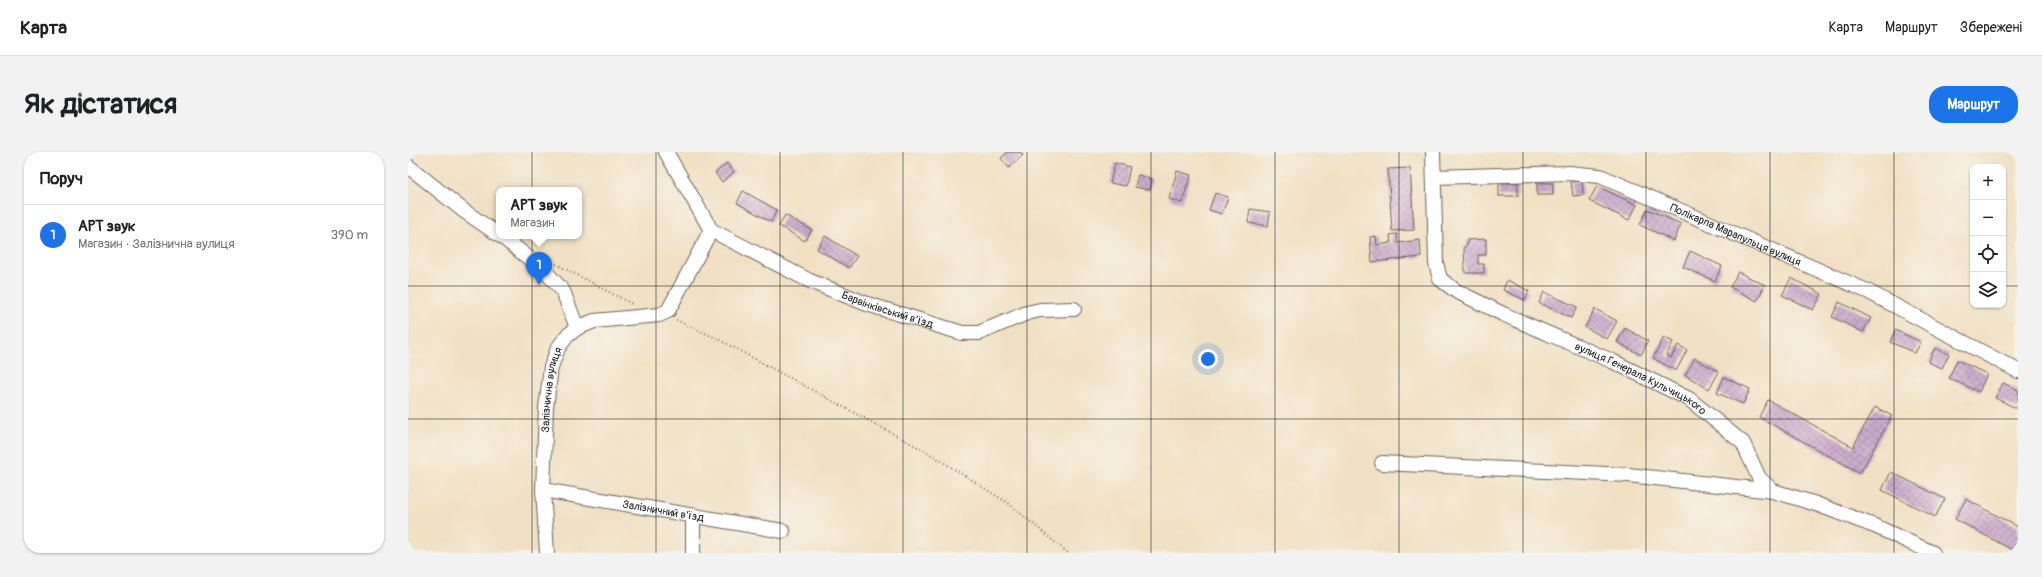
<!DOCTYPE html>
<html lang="uk">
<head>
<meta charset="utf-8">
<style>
	:root { --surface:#fff; --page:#f2f2f2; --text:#202124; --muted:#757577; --line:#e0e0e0; --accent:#1a73e8 }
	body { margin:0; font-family:Pangolin,sans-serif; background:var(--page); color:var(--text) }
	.controls { position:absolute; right:12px; top:12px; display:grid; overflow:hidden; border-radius:8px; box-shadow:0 1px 3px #0004 }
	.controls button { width:36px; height:36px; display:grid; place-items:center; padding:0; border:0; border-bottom:1px solid var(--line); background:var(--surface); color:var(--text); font:20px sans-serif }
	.you { position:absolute; left:800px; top:207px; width:14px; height:14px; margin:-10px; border:3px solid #fff; border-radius:50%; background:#1a73e8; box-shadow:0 0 0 6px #1a73e833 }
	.badge { display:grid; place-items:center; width:26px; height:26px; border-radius:50%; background:var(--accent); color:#fff; font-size:13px; font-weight:700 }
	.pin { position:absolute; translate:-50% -33px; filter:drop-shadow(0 1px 2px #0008) }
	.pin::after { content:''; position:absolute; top:21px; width:14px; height:12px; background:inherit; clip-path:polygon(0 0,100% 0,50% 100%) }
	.popup { position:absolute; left:88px; top:35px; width:86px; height:52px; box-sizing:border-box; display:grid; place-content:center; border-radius:8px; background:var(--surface); filter:drop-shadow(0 1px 3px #0005); font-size:13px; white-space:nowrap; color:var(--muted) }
	.popup b { font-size:15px; color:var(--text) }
	.popup::after { content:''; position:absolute; left:50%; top:100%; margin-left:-8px; border:8px solid transparent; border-top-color:var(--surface) }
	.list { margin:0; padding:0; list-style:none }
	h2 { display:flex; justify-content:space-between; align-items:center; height:52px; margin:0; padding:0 16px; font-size:17px }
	h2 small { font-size:13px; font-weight:400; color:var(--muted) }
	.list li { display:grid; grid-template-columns:26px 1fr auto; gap:12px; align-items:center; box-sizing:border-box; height:60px; padding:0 16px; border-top:1px solid var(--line) }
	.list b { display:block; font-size:15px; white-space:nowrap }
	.list p { margin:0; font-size:13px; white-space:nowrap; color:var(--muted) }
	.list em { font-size:13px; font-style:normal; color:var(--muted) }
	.icon { flex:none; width:22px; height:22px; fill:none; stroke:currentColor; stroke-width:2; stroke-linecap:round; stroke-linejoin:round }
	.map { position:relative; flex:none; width:1610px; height:401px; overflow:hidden; border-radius:16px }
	header { display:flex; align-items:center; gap:24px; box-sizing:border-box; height:56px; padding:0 20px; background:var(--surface); border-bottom:1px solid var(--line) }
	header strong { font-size:19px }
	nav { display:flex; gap:22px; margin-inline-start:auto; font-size:14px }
	.intro { display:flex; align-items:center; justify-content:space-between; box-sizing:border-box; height:96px; padding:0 24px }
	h1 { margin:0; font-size:28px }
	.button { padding:10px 18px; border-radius:16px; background:var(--accent); color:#fff; font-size:14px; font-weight:700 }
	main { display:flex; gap:24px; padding:0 24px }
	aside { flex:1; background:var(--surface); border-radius:16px; box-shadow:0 1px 3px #0004 }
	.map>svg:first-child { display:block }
</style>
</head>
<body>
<header>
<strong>Карта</strong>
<nav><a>Карта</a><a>Маршрут</a><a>Збережені</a></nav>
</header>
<div class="intro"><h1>Як дістатися</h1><a class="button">Маршрут</a></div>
<main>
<aside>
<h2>Поруч<small></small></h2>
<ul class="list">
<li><span class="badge">1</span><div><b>АРТ звук</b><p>Магазин · Залізнична вулиця</p></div><em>390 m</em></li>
</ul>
</aside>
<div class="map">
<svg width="1610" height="401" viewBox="0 0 1610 401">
	<defs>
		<pattern id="building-cross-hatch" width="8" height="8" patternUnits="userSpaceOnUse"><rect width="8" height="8" fill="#ccabce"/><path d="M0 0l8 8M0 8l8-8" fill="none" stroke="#a58aa6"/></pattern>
	</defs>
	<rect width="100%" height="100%" fill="#f7f3e8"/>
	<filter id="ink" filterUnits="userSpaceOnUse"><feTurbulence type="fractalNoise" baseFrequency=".025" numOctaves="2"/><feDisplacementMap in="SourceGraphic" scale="8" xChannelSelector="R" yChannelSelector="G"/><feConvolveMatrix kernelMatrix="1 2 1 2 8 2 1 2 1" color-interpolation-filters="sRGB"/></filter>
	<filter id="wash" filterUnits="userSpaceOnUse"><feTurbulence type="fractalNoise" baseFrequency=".012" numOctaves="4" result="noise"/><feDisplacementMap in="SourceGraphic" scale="16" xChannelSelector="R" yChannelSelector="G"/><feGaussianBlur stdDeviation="0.9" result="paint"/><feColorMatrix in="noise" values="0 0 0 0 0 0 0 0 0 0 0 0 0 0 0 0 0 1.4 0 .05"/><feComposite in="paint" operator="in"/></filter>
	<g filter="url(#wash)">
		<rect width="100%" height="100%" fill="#f1e0c3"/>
		<g id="blocks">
			<g fill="url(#building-cross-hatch)">
				<polygon points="599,0 612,0 615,3 601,16 593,6"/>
				<polygon points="319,11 326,20 314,30 307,21"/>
				<polygon points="707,11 722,15 718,34 702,31"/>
				<polygon points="1002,16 1006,78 984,79 980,17"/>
				<polygon points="769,19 783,23 774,51 761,47"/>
				<polygon points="730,23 744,27 742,38 727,35"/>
				<polygon points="1174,29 1175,43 1165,44 1163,30"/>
				<rect x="1091" y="31" width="19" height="13"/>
				<rect x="1129" y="31" width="16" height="12"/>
				<polygon points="1189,34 1229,53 1221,68 1181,49"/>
				<polygon points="335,39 369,58 363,70 329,51"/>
				<polygon points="807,41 820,45 814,62 801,58"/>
				<polygon points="842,57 862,60 860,74 840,71"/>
				<polygon points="1239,57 1273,72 1266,89 1232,73"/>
				<polygon points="377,63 404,78 397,89 371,74"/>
				<polygon points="989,82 990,91 1012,88 1013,105 964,110 962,85 968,84 969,93 983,91 982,83"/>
				<polygon points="417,84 449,104 441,116 409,97"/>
				<polygon points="1078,87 1078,103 1070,103 1070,112 1076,112 1076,121 1057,121 1056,95 1059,94 1059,88"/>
				<polygon points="1282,99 1314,114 1307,129 1275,115"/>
				<polygon points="1330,120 1357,133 1349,149 1322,135"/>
				<polygon points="1383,126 1414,142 1405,158 1374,143"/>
				<polygon points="1099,128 1121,139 1117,148 1095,138"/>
				<polygon points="1136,140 1169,155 1163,166 1131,151"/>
				<polygon points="1431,150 1463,166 1455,180 1424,165"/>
				<polygon points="1187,157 1209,169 1199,187 1177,175"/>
				<polygon points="1217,176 1240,189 1233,203 1209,190"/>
				<polygon points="1487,178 1513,190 1507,201 1482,190"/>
				<polygon points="1256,185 1265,190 1258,203 1263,206 1270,193 1279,198 1268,219 1245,206"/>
				<polygon points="1527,196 1541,202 1534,216 1520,210"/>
				<polygon points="1287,206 1311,220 1301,237 1277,223"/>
				<polygon points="1549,208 1579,222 1571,240 1541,226"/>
				<polygon points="1316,225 1342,237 1335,252 1309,241"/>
				<polygon points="1595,231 1610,238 1610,257 1587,246"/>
				<polygon points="1360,248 1445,295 1467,255 1484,264 1452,321 1351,265"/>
				<polygon points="1483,320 1537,347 1527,365 1474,338"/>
				<polygon points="1558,347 1610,375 1610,401 1547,367"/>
			</g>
		</g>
	</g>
	<g filter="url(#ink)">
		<use href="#blocks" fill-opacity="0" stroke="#676156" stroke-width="1"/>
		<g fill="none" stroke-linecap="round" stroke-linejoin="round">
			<defs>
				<g id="minor">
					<path id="s1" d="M258 0 303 78 402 129 459 152 554 181H571L619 161 632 158 666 157"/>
					<path id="s2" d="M1025 0 1028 111 1032 127 1048 139 1097 163 1204 209 1281 247 1335 291 1351 326 1365 339 1408 352 1469 375 1525 401"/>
					<polyline points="0,14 56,59 91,83"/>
					<path id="s3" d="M1026 25 1161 21 1192 24 1459 139 1610 219"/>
					<polyline points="93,84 137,119 155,139 169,176"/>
					<polyline points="974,311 1220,323 1365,339"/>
					<path id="s4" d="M135 338 375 379"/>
					<polyline points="285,363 285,401"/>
					<path id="s5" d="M139 401 135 338 138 256 143 215 150 196 159 184 169 176 186 169 251 163 260 159 303 78"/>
				</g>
			</defs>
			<use href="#minor" stroke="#676156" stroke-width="16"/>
			<g stroke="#676156" stroke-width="2" stroke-dasharray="1 3" stroke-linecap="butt">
				<polyline points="148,112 226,153"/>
				<polyline points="268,168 310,187 519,300 600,351 660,401"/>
			</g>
			<use href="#minor" stroke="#fff" stroke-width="14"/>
		</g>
	</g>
	<path fill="none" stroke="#1c1c1c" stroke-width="1" stroke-opacity="0.55" d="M124 0V401M248 0V401M372 0V401M495 0V401M619 0V401M743 0V401M867 0V401M991 0V401M1115 0V401M1238 0V401M1362 0V401M1486 0V401M0 134H1565M1595 134H1610M0 267H1610"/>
	<g text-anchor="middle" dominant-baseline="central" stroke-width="4" stroke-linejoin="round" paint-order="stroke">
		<g font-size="11" fill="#1c1c1c" stroke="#f7f3e8">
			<text stroke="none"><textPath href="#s3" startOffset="314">Полікарпа Марапульця вулиця</textPath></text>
			<text stroke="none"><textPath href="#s1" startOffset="284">Барвінківський в’їзд</textPath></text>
			<text stroke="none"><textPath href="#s2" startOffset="352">вулиця Генерала Кульчицького</textPath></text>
			<text stroke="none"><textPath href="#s5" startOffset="164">Залізнична вулиця</textPath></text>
			<text stroke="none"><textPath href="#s4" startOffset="122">Залізничний в’їзд</textPath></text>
		</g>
	</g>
</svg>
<div class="controls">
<button>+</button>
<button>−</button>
<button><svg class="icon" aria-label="locate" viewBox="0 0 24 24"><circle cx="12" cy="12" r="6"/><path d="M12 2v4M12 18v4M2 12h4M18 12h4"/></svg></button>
<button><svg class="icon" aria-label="layers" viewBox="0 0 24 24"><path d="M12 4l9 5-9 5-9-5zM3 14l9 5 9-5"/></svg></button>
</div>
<div class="you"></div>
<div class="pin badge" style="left:131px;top:133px">1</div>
<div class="popup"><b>АРТ звук</b>Магазин</div>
</div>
</main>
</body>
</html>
